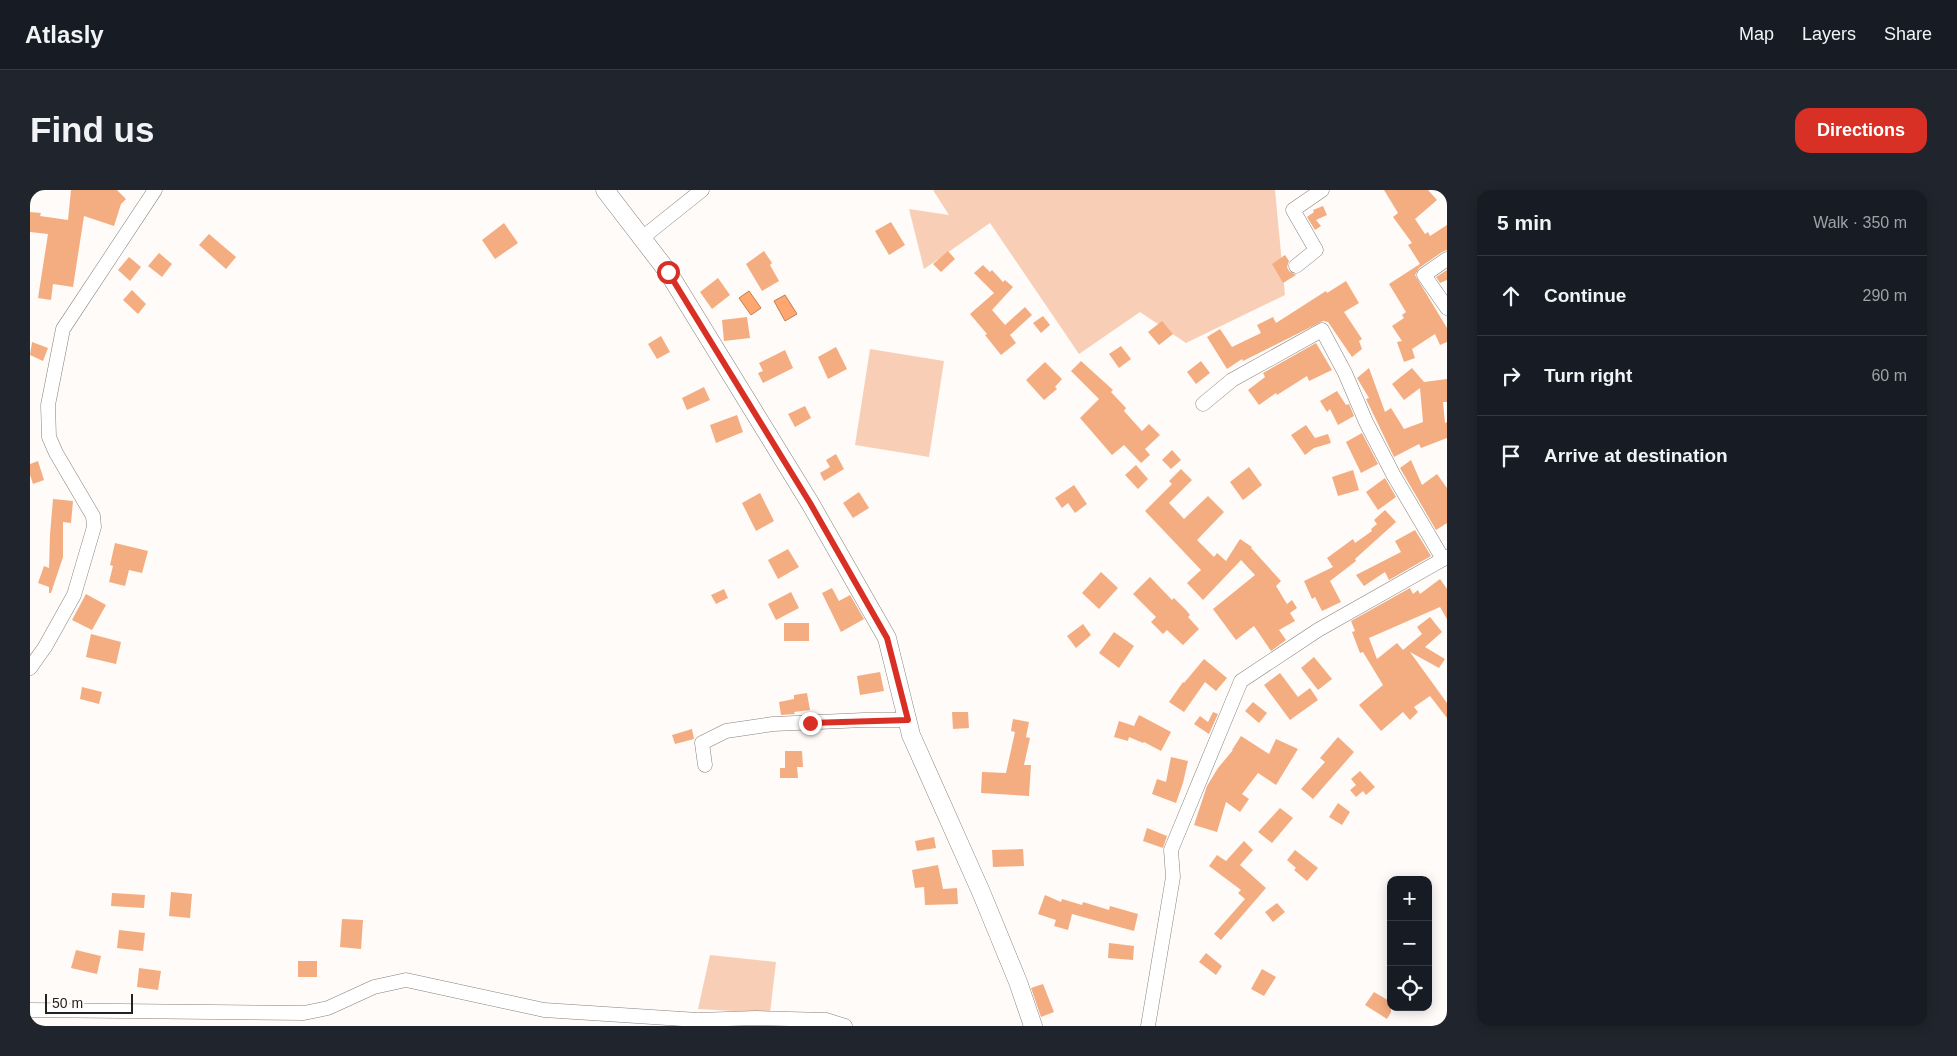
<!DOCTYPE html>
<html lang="en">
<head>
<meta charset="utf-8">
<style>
	:root { --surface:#171b24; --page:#20242c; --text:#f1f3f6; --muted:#9ea1a6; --line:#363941; --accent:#d93025 }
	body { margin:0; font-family:Arial,sans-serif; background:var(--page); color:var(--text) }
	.controls { position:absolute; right:15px; bottom:15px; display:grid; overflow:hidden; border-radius:10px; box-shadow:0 2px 12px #0003 }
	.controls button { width:45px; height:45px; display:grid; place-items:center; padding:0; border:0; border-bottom:1px solid var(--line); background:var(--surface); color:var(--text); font:25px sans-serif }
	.scale { position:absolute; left:15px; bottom:12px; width:88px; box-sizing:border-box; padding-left:5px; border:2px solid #242220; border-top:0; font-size:14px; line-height:18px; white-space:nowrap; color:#242220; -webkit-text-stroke:4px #fefbf8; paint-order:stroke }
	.stop { position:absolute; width:15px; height:15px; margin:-11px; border:4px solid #d93025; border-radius:50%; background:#fff }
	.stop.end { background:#d93025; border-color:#fff; box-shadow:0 1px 5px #0008 }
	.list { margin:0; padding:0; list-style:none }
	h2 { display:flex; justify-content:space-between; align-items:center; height:65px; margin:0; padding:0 20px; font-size:21px }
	h2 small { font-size:16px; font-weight:400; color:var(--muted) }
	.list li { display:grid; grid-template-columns:32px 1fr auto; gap:15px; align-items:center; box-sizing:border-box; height:80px; padding:0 20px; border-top:1px solid var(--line) }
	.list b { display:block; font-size:19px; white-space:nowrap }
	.list em { font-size:16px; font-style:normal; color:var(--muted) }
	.icon { flex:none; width:28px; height:28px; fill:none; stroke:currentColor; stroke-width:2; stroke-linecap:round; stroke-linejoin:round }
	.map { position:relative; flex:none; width:1417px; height:836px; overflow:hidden; border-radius:15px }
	header { display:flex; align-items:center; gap:30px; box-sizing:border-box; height:70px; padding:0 25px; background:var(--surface); border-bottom:1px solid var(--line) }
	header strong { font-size:24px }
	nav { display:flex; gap:28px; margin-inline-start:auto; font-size:18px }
	.intro { display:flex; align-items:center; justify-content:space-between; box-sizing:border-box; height:120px; padding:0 30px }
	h1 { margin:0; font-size:35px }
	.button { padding:12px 22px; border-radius:15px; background:var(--accent); color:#fff; font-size:18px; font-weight:700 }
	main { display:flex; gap:30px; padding:0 30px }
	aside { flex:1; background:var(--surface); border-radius:15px; box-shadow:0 2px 12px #0003 }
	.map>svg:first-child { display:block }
</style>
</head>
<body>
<header>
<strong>Atlasly</strong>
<nav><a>Map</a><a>Layers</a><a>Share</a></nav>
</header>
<div class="intro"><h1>Find us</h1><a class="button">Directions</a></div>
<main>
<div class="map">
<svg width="1417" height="836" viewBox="0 0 1417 836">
	<rect width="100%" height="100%" fill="#fefbf8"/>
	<g fill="#f8cfb6">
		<polygon points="903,0 1245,0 1255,105 1156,153 1110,122 1049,164 960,33 894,79 879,19 919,25"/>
		<polygon points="840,159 914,171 899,267 825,255"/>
		<polygon points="680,765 746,772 740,823 668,819"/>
	</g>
	<g fill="#ffa76e" stroke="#bd7f57">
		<polygon points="719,101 731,118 721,125 709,108"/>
		<polygon points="755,105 767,124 755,131 744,111"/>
	</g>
	<g fill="#f4ad81">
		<polygon points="41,0 87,0 96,9 91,14 84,36 54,26 43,97 23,94 21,110 8,108 18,44 0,42 0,22 11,23 10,26 38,30"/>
		<polygon points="1354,0 1398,0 1407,10 1385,29 1395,44 1398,42 1400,46 1417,35 1417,60 1412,62 1389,78 1385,85 1417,138 1417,152 1410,155 1405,144 1382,159 1385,168 1374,172 1367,152 1372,151 1362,136 1374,128 1372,125 1376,122 1359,94 1390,74 1378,55 1382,53 1363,27 1368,23"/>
		<polygon points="1293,16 1297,25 1286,30 1291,36 1285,40 1277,27 1284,22 1283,20"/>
		<polygon points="861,32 875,55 859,65 845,41"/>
		<polygon points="474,33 488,53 465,69 452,50"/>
		<polygon points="179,44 206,67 196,79 169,55"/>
		<polygon points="734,61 742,73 740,75 749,91 732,101 716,74"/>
		<polygon points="918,61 925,69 911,82 903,74"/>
		<polygon points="129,63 142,74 132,87 118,76"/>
		<polygon points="1255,65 1259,71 1257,77 1259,81 1266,85 1253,93 1242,74"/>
		<polygon points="99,67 111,77 100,91 88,80"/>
		<polygon points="953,75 960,82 962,80 973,92 975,90 983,97 962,120 975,135 995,117 1002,125 980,145 986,153 971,165 955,145 957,144 940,124 964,103 944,83"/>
		<polygon points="1417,80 1417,90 1410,93 1406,87"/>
		<polygon points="688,88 700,105 682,119 670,102"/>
		<polygon points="1316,91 1329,113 1314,122 1332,149 1329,151 1332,159 1322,167 1298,132 1293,131 1213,171 1212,169 1197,179 1177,147 1190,139 1202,157 1231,143 1227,135 1243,127 1246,133 1296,101 1297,103"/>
		<polygon points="102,100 116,114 108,124 93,110"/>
		<polygon points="1013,126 1020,135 1011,143 1003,133"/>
		<polygon points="717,127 720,148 694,151 692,130"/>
		<polygon points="1132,131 1143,144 1129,155 1118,142"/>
		<polygon points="631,146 640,162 627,169 618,154"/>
		<polygon points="2,152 18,158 13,171 0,165"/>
		<polygon points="1286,153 1302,180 1279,191 1277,186 1247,205 1246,203 1229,215 1218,200 1235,187 1233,183"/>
		<polygon points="1091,156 1101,169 1089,178 1079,164"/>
		<polygon points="806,157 817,179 798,189 788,167"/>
		<polygon points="755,160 763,178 733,193 728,183 733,181 729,173"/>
		<polygon points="1051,171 1083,200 1081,202 1096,218 1094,221 1112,241 1119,234 1130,245 1115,259 1120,265 1111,273 1094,255 1082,265 1050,228 1069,209 1041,181"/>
		<polygon points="1171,171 1180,183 1166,194 1157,182"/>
		<polygon points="1015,172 1032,189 1025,197 1027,199 1014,210 996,190"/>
		<polygon points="1339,178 1355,222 1361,218 1374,239 1393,232 1390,198 1374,210 1362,194 1382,178 1394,192 1417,189 1417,212 1413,212 1415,233 1417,232 1417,248 1391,258 1389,254 1364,267 1336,209 1339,208 1327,188"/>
		<polygon points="674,197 680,210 657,220 652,208"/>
		<polygon points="1307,201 1316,215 1319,214 1324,226 1308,235 1300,219 1297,222 1290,211"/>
		<polygon points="775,216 781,228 765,237 758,224"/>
		<polygon points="707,225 713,242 686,253 680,235"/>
		<polygon points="1276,235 1285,248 1298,244 1301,253 1284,258 1275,265 1261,245"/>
		<polygon points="1332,243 1348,274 1331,283 1316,252"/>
		<polygon points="1142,260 1151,270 1141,279 1132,270"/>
		<polygon points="806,264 814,279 794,291 790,283 800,277 796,270"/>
		<polygon points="1381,270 1392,295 1407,284 1417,298 1417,333 1406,340 1370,278"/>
		<polygon points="8,271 14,290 3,294 0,285 0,274"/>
		<polygon points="1106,275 1118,289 1108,299 1095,285"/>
		<polygon points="1219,277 1232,295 1213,310 1200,292"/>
		<polygon points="1151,279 1162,290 1139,313 1154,329 1178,306 1194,322 1167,350 1184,367 1187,363 1196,371 1210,349 1222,357 1221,358 1251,391 1246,396 1257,414 1262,410 1267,418 1260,423 1265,431 1249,440 1256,450 1241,461 1224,436 1206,450 1183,419 1225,385 1211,370 1173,410 1157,393 1171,380 1115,321 1142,294 1139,291"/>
		<polygon points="1323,280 1329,300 1308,306 1302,287"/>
		<polygon points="1355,288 1366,307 1348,320 1336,302"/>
		<polygon points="1044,295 1057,314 1045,323 1038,313 1032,318 1025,308"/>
		<polygon points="829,302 839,318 823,328 813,313"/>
		<polygon points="730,303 744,331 726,341 712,313"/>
		<polygon points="23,309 43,311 41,333 33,332 33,367 21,403 19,403 19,397 8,393 14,376 19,378 20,345"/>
		<polygon points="1355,320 1366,332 1325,369 1326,371 1300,391 1311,412 1292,421 1285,407 1282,409 1274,391 1303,377 1297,368 1323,349 1325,353 1342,341 1341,339 1347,334 1344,330"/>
		<polygon points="1385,340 1401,366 1359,390 1355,382 1334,396 1326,385 1371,362 1365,351"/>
		<polygon points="85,353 118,361 112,383 99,380 95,396 79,392 83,376 80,375"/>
		<polygon points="758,359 769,377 748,389 738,370"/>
		<polygon points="1071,382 1088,398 1069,419 1052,403"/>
		<polygon points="1120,387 1142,410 1144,408 1156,420 1160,425 1158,427 1169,439 1153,455 1137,440 1133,444 1121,432 1126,427 1103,404"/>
		<polygon points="1410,389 1417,399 1417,429 1410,417 1339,448 1347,469 1367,453 1373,460 1392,444 1387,437 1400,427 1412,442 1395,457 1415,469 1409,478 1380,462 1417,513 1417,528 1400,506 1384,517 1388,522 1380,530 1373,522 1351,541 1329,515 1353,495 1333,462 1330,463 1322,442 1325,441 1321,431 1380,398 1383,404 1388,400 1390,404"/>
		<polygon points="802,398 809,411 820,405 834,429 811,442 792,403"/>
		<polygon points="694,399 698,408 686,414 681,405"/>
		<polygon points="761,402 769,418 746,430 738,414"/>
		<polygon points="56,404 76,415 62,440 42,430"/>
		<rect x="754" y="433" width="25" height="18"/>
		<polygon points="1053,434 1061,445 1046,458 1037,446"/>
		<polygon points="1084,442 1104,456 1089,478 1069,463"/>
		<polygon points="61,444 91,452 86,474 56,467"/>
		<polygon points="1284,467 1302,489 1288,500 1271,478"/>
		<polygon points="1174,469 1197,488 1186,501 1175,492 1154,522 1139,512 1153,492 1154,493"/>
		<polygon points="850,482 854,501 830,505 827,486"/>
		<polygon points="1250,483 1268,507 1280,498 1288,510 1260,530 1234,495"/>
		<polygon points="52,497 72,502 69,514 50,509"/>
		<polygon points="777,503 780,520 764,522 765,524 751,525 749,512 764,509 764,505"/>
		<polygon points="1223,512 1237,523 1229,533 1215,521"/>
		<polygon points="922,522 938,522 939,538 923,539"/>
		<polygon points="1183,522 1188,524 1179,544 1164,534 1170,526 1178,532"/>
		<polygon points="1109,525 1141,542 1131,561 1114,552 1113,553 1099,547 1098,551 1084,547 1089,531 1104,536"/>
		<polygon points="983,529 999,532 996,547 1000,548 994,575 1001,575 999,606 951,603 952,582 976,583 985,542 981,541"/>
		<polygon points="662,539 664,549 645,554 642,545"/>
		<polygon points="1211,546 1239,564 1246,549 1268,559 1246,595 1228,583 1212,604 1219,609 1210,622 1196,612 1187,642 1164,635 1177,596 1188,578 1203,560 1202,560"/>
		<polygon points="1308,547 1324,562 1283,609 1271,599 1295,572 1290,568"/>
		<polygon points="755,561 772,561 773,577 767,577 768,588 750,588 750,578 755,578"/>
		<polygon points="1141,567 1158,571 1153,593 1146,613 1122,604 1127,589 1136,592"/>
		<polygon points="1330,581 1345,597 1336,605 1333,601 1326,607 1320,600 1326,595 1321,589"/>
		<polygon points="1308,613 1320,622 1312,635 1299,627"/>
		<polygon points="1250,618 1263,628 1242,653 1228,642"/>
		<polygon points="1117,638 1137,646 1133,658 1113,651"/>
		<polygon points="904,647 906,658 887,661 885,651"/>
		<polygon points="1214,651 1223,660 1210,675 1236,698 1191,750 1184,744 1215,709 1208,703 1211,700 1179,676 1187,665 1196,671"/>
		<polygon points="993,659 994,676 963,677 962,660"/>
		<polygon points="1265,660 1288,678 1277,691 1264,680 1266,678 1257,670"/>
		<polygon points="908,675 913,699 927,698 928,714 895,715 894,697 885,698 882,680"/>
		<polygon points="141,702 162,704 160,728 139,726"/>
		<polygon points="82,703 115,705 114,718 81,716"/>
		<polygon points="1015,705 1031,712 1032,709 1052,715 1053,712 1079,720 1080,716 1108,724 1104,741 1042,724 1038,740 1024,736 1026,730 1008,724"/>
		<polygon points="1247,713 1255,722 1243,732 1235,722"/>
		<polygon points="312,729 333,730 331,759 310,757"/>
		<polygon points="89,740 115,743 113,761 87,758"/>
		<polygon points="1079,753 1104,756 1103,770 1078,768"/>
		<polygon points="46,760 71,766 67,784 41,778"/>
		<polygon points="1176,763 1192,776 1186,785 1169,772"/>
		<rect x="268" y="771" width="19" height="16"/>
		<polygon points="109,778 131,781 128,800 107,797"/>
		<polygon points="1232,779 1246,787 1234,806 1221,799"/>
		<polygon points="1013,794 1024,822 1011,827 1001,798"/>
		<polygon points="1344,802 1361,812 1361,822 1357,829 1335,815"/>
	</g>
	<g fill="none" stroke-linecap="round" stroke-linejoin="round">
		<defs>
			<g id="minor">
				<polyline points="612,48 672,0"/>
				<polyline points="1417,69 1394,85 1417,118"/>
				<polyline points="1266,76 1286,60 1263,20 1292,0"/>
				<polyline points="1173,214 1202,190 1292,140 1315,183 1336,232 1364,286 1413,369"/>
				<polyline points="0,478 15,457 44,405 64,337 63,326 26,263 19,247 18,215 33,139 125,0"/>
				<polyline points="675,575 672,553 696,541 743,534 834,530 878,530"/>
				<polyline points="0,820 274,823 298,818 344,797 376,790 514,820 668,830 726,828 796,830 815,836"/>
				<polyline points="1118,836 1143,687 1141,660 1211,491 1288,440 1417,367"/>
			</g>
			<polyline id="tertiary" points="575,0 638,82 780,313 857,448 881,545 951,702 988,792 1003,836"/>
		</defs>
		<use href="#minor" stroke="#86817d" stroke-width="15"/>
		<use href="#tertiary" stroke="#86817d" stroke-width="19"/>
		<use href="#minor" stroke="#fff" stroke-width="14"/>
		<use href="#tertiary" stroke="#fff" stroke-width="18"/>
	</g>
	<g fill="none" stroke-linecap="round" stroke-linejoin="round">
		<polyline stroke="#d93025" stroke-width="6" points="638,82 780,313 857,448 878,530 780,533"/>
	</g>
</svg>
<div class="controls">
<button>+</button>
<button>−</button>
<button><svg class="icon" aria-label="locate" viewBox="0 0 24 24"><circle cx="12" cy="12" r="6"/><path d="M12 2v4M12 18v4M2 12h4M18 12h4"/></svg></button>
</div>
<div class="scale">50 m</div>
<div class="stop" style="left:638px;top:82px"></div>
<div class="stop end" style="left:780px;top:533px"></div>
</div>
<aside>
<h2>5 min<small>Walk · 350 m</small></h2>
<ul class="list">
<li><svg class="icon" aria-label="ahead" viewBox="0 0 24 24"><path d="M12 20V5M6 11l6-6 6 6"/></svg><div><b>Continue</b></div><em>290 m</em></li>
<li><svg class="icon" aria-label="right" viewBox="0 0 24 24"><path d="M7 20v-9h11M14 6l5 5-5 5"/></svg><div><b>Turn right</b></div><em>60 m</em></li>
<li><svg class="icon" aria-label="arrive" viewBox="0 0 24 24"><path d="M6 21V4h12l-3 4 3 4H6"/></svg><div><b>Arrive at destination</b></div></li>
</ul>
</aside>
</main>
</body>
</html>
